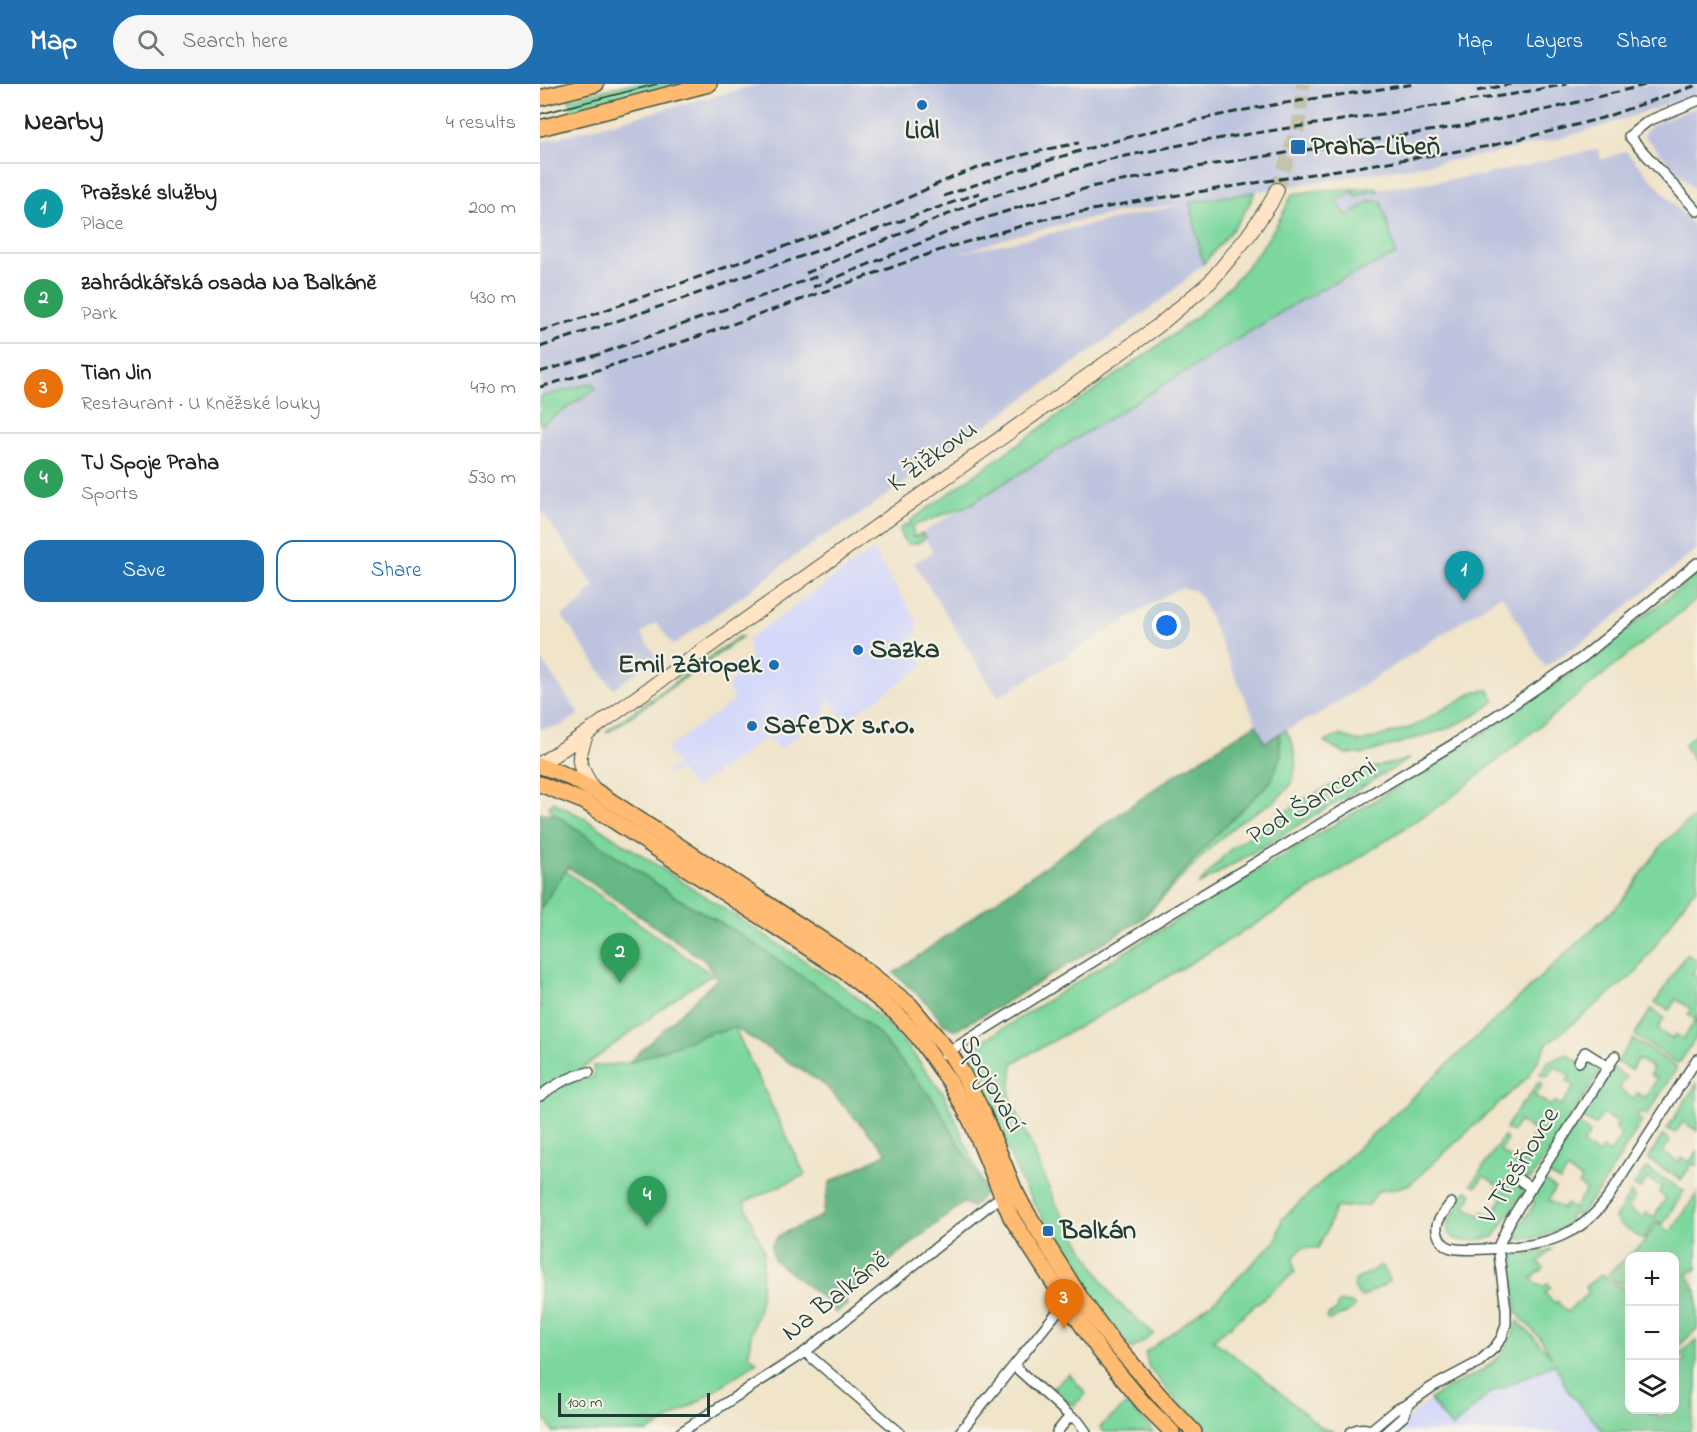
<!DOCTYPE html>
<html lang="en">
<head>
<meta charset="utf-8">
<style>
	:root { --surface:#fff; --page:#f6f6f6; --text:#222; --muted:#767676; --line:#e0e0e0; --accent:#1f6fb2 }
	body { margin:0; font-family:"Indie Flower",sans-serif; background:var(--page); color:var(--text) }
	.controls { position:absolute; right:18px; bottom:18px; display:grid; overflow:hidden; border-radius:12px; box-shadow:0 6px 24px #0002 }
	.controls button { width:54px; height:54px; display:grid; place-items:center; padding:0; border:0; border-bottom:2px solid var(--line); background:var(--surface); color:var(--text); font:30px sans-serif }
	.scale { position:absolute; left:18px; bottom:15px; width:152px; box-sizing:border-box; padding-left:6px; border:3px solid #1f3d34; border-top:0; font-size:16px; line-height:21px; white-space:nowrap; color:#1f3d34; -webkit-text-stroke:4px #f7f3e8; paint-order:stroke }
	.you { position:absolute; left:627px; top:542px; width:21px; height:21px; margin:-15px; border:4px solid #fff; border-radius:50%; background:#1a73e8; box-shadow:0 0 0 9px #1a73e833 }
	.badge { display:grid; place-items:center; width:39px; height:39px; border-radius:50%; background:var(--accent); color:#fff; font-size:20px; font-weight:700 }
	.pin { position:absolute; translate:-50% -50px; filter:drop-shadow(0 2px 3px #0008) }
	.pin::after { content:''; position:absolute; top:32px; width:21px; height:18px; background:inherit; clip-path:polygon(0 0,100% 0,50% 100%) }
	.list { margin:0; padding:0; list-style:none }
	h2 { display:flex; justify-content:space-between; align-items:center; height:78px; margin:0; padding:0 24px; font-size:26px }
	h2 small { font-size:20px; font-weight:400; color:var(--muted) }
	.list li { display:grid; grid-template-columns:39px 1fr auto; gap:18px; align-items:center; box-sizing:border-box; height:90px; padding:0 24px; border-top:2px solid var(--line) }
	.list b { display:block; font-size:22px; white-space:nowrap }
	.list p { margin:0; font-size:20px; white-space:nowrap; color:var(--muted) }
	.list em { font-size:20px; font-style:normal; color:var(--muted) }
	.actions { display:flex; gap:12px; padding:18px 24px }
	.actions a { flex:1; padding:14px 0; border:2px solid var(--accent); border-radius:18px; text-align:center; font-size:21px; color:var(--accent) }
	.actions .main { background:var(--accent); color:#fff }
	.icon { flex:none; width:33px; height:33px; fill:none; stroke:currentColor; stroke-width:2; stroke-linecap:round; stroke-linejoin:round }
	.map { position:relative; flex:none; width:1157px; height:1348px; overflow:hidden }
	header { display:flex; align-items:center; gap:36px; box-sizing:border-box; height:84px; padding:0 30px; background:var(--accent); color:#fff }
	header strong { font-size:28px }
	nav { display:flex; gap:33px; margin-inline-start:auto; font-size:21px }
	.search { width:420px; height:54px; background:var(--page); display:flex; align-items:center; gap:15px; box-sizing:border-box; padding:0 21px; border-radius:33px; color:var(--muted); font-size:22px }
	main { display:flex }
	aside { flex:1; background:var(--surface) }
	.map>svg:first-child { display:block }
</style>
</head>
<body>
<header>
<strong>Map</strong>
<div class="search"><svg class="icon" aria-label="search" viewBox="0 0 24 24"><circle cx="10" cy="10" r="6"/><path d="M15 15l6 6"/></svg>Search here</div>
<nav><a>Map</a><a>Layers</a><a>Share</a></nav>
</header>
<main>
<aside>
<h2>Nearby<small>4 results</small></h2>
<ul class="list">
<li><span class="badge" style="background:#0f9aa8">1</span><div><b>Pražské služby</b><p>Place</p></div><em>200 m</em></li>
<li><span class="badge" style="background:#2e9e5b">2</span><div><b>zahrádkářská osada Na Balkáně</b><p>Park</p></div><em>430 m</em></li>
<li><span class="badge" style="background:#e8710a">3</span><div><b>Tian Jin</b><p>Restaurant · U Kněžské louky</p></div><em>470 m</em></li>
<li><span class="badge" style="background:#2e9e5b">4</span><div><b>TJ Spoje Praha</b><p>Sports</p></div><em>530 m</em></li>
</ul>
<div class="actions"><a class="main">Save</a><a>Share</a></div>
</aside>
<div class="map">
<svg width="1157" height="1348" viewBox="0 0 1157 1348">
	<rect width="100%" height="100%" fill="#f7f3e8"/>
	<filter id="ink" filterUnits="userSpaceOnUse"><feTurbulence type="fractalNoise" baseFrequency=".0167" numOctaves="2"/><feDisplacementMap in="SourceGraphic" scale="12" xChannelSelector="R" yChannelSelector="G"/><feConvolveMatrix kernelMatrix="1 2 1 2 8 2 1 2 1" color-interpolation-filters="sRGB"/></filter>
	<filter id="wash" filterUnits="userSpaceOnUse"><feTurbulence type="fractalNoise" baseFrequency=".008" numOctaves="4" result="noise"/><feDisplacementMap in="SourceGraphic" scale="24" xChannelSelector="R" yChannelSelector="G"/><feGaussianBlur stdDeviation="1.35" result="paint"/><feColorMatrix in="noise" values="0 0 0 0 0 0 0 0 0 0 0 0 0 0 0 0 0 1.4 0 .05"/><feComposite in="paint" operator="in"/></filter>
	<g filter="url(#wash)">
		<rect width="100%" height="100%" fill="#f0e4c9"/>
		<g fill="#d4d8f9">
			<polygon points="333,466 377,537 378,546 376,550 368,556 384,581 306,637 288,614 286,627 258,652 239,666 231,656 228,658 225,654 154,705 140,685 129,692 127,688 137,681 126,665 195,616 189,607 189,601 192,596 210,582 211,570 208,564 210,562 207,556"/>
			<polygon points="1016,1277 1028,1307 1064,1348 851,1348 890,1316 913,1343 950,1309"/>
		</g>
		<g fill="#bdc3de" fill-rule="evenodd">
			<path d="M220 0H1157V10L1060 43 1020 54 952 70 650 118 663 180 642 199 606 228 312 436 285 451 249 476 227 494 133 561 116 538 101 550 117 573 73 605 22 532 47 515 45 511 55 503 2 428H0V342L56 305 52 299 0 313V58ZM640 120V121L417 170 477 151 537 137 595 126Z"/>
			<polygon points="1157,23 1157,108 1104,52 1105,48 1112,41"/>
			<polygon points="1058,65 1061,76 1086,67 1157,146 1157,465 1052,551 1005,583 962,511 775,633 768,634 725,659 661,514 655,507 648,505 641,504 633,507 458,613 374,479 393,468 382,449 765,214 766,215 781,205 830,118 808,133 796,118 813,107 824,109 838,107 837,105 944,91"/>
			<polygon points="0,574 39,630 22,642 0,645"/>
		</g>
		<g fill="#7cd79d" stroke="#4e8a68" stroke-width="1.5">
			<polygon points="88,0 145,0 33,29 29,15"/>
			<path d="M837 104 838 107 824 109 817 113 812 107 797 118 808 133 829 117H841L856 170 781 205 766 215 764 214 429 421 373 442V454L382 449 385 454 378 459 368 460 362 454 360 445 366 440 367 442 371 439 370 437C428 395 486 354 544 313 628 254 709 209 752 110L781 106Z"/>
			<path d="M715 108C703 136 683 157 663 180L650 118Z"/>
			<polygon points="52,299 56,305 1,341 0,339 0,313"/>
			<polygon points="1157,490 1157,515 908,716 747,821 607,905 473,979 470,1012 516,1120 574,1215 614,1250 592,1265 559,1226 483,1101 454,1034 430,992 429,978 435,962 614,850 913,669 1044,580"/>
			<polygon points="198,553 202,553 70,647 65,648"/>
			<polygon points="949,606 955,617 936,631 906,645 824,670 806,670 784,658 800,651 821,658 872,643 936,607"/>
			<polygon points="746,646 753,660 756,680 752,700 735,717 702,736 671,763 602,835 668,759 731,697 741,671 739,650"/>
			<polygon points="1157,648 1157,682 1144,661"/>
			<polygon points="869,675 658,801 689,766 765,715 819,687"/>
			<polygon points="13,718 44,734 280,887 312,909 350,943 371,967 405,1012 446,1107 393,1015 195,847 137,814 15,730 9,723"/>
			<polygon points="1157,732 1157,804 1149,812 1097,888 1007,960 989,992 870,1100 854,1105 838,1107 829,1121 795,1124 787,1146 778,1164 762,1164 753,1175 755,1188 673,1256 716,1288 782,1344 793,1347 793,1348 666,1348 652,1335 609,1284 605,1269 679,1213 737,1155 742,1135 1081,818 1122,761 1145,740"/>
			<polygon points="25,787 172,891 147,906 40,986 9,1000 0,1007 0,825"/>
			<polygon points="1146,870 1157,876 1157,882 1152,890 1157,893 1157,952 1140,978 1137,979 1097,953 1095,950 1111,925 1124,934 1117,946 1132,955 1136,950 1143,955 1156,936 1148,930 1151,925 1136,915 1129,926 1115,919"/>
			<path d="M194 943 265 1091 204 1118 224 1167 220 1220 211 1250 209 1271 217 1278 156 1319 108 1348H13L0 1325V1015C16 1004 35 994 54 993L53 982 88 979 172 948H181Z"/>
			<path d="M1093 955 1136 982V985L1107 1031 1100 1027 1097 1034 1102 1037 1060 1105 1038 1132 1035 1129 1029 1133 1031 1137C1017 1151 986 1159 968 1153V1150L974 1138 980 1142 995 1119 989 1115 1002 1095 1015 1104 1008 1116 1023 1125 1026 1120 1034 1125 1046 1106 1039 1101 1042 1095 1027 1086 1020 1097 1005 1089 1037 1039 1050 1049 1043 1060 1058 1070 1062 1064 1070 1069 1082 1050 1075 1045 1078 1039 1063 1030 1055 1041 1041 1033 1073 984 1086 993 1079 1005 1094 1015 1097 1009 1105 1014 1117 995 1110 990 1113 984 1098 975 1091 986 1077 978Z"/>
			<path d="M1027 970 1042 980 1044 977 1048 976 1059 983 1060 986 1058 991 991 1095H978L976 1099 982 1104 983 1108 954 1153C946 1155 922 1159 914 1154 910 1153 909 1150 908 1147V1138L920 1121 917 1118 927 1107 932 1111 925 1122 940 1132 943 1127 951 1132 963 1113 956 1107 959 1102 944 1092 936 1103 931 1101 964 1052 967 1056 960 1067 975 1077 979 1072 987 1076 999 1057 991 1052 995 1047 979 1037 972 1048 965 1045 982 1019 984 1020 999 997 1002 1001 995 1012 1011 1022 1014 1017 1022 1021 1034 1002 1027 997 1030 992 1015 982 1007 993 1000 990 1009 977Z"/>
			<polygon points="1157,999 1157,1047 1143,1038 1135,1049 1127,1045"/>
			<polygon points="1123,1051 1130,1057 1123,1068 1138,1078 1142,1073 1150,1078 1157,1067 1157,1082 1152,1080 1141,1096 1108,1075"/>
			<polygon points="1106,1084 1144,1107 1123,1140 1116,1136 1103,1156 1081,1141 1075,1134 1091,1109 1095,1113 1088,1124 1103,1134 1106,1129 1114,1133 1126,1114 1119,1109 1122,1103 1107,1094 1100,1105 1094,1102"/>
			<polygon points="1157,1109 1157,1185 1147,1190 1157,1209 1157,1245 1135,1265 1134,1172 1090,1172 1089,1202 1076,1197 1068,1190 1104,1158 1117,1139 1131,1148"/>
			<path d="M1012 1165 998 1178 1004 1185 1000 1188 999 1187 992 1194 998 1201 1000 1200 1003 1203 1008 1199 1011 1203 1005 1209 1014 1219 1017 1217 1027 1228 1049 1209 1045 1203 1062 1190 1082 1204 1089 1205 1090 1326H1107L1111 1330 1114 1327 1120 1334 1130 1326H1134L1135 1321 1137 1318 1135 1315V1286L1145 1275 1140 1269 1157 1256V1304L1150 1348H1064L1028 1307 1015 1280 950 1309 912 1344 890 1316C897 1309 908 1304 918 1299 953 1282 964 1275 978 1237L1012 1273 1001 1255 976 1228V1216L968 1176 969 1173 973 1171 992 1170Z"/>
			<path d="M840 1182C845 1184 849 1192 849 1198L822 1213C817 1210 813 1203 814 1197Z"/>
			<path d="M801 1218 811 1219 814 1221V1224C809 1229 806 1229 800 1231 795 1232 794 1236 789 1236L787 1235 788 1231 797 1226V1221Z"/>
			<polygon points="529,1290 546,1310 533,1322 512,1304"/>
			<polygon points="588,1319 614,1348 564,1348 560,1343"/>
		</g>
		<g fill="#65b884" stroke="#427a5c" stroke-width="1.5">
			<polygon points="716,640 725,659 739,650 741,671 731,697 668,759 602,835 473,914 416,946 403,940 389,921 354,889 627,696"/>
			<polygon points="0,729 15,730 137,814 195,847 294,914 337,948 393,1015 446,1107 433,1123 423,1119 305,1212 307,1221 295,1229 290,1220 234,1176 231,1162 239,1151 282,1132 290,1098 347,1069 285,1001 194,943 181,948 172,948 88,979 177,895 165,877 28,783 0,825"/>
		</g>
	</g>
	<g filter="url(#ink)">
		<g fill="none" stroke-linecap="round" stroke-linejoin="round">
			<polyline stroke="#c6c3ab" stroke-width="14" stroke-dasharray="14 7" stroke-linecap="butt" points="737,106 759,40 763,0"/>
			<defs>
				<g id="minor">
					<polyline points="1157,17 1108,37 1089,52 1157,127"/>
					<polyline points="405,970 625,833 917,658 1043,573 1157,479"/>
					<polyline points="1039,978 1045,968 1069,983"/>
					<path d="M0 1012C15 1000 30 992 49 988"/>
					<polyline points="978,1095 991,1104"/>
					<path d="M911 1119C907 1124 901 1131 898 1138 894 1148 901 1161 911 1164 925 1168 983 1163 999 1159 1009 1157 1020 1153 1029 1148 1045 1141 1057 1128 1067 1115L1157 975"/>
					<polyline points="265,1268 359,1348"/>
					<polyline points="474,1282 530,1332 538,1337 546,1348"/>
					<polyline points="831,1346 855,1326 868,1320 892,1303 939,1278 955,1263 962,1253 966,1240 966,1225 958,1163 971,1135 1075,972"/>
					<polyline points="141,1348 265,1268 452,1119 464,1111"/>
					<polyline points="420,1348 518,1227 531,1219"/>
					<polyline points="517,1348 530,1332"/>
					<path d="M811 1348C818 1344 826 1343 833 1348"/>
					<polyline points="846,1348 864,1332 868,1320"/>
				</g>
				<g id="secondary">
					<path d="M47 649C35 678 38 680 54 706"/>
					<polyline points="0,680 47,649 618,242 670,198 708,152 730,120 737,106"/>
				</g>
				<g id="primary">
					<polyline points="0,14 56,0"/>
					<polyline points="0,44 169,0"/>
					<polyline points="0,682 21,689 54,706 314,877 370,921 409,968 423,990 443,1029 474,1105 484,1124 540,1213 571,1256 627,1320 654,1348"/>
					<polyline points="0,700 45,718 305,888 357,930 378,953 410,998 431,1037 471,1133 520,1209 559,1266 604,1320 632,1348"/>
				</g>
			</defs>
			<use href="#minor" stroke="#3e564a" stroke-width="12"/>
			<use href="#secondary" stroke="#3e564a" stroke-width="16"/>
			<use href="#primary" stroke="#3e564a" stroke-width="18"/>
			<use href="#minor" stroke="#fff" stroke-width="9"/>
			<use href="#secondary" stroke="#ffe4c6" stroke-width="14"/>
			<use href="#primary" stroke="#ffbb71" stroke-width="15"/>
			<polyline stroke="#1f3d34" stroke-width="1.5" points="0,30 117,0"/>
			<g stroke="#1f3d34" stroke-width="3" stroke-dasharray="9 4.5" stroke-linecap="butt">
				<polyline points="937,7 971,0"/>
				<path d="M404 112C496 78 589 51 685 30 747 17 811 10 874 0"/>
				<polyline points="266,189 445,115 495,97 571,75 650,59 974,10 1027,0"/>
				<polyline points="273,203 430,139 480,123 555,102 668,81 941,39 1014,24 1109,0"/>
				<path d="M0 247 49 232 310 139C345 126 377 109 411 94 453 77 495 67 539 59"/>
				<polyline points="0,263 136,217 439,109"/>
				<polyline points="0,288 57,271 281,191"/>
				<polyline points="0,303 61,285 148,256 406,164 505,135 594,118 950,62 1024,44 1062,34 1157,1"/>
			</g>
		</g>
	</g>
	<g fill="#1f6fb2" stroke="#f7f3e8" stroke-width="2">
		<circle cx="382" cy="21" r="6"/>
		<rect x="750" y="55" width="16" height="16" rx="3"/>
		<circle cx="318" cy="566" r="6"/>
		<circle cx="234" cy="581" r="6"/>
		<circle cx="212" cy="642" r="6"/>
		<rect x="502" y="1141" width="12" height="12" rx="3"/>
	</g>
	<g text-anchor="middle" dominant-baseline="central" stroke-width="4.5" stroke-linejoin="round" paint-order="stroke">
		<g font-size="27" font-weight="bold" fill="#1f3d34" stroke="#f7f3e8" text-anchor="start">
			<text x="382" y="47" text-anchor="middle">Lidl</text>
			<text x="771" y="63">Praha-Libeň</text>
			<text x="330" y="566">Sazka</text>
			<text x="222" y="581" text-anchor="end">Emil Zátopek</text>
			<text x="224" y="642">SafeDX s.r.o.</text>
			<text x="520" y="1147">Balkán</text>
		</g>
		<g font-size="27" fill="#1f3d34" stroke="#f7f3e8">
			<text transform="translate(393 373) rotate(-36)">K Žižkovu</text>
			<text transform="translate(772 718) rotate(-31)">Pod Šancemi</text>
			<text transform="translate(451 1000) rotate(61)">Spojovací</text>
			<text transform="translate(980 1082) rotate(-59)">V Třešňovce</text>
			<text transform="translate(296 1213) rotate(-38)">Na Balkáně</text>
		</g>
	</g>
</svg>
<div class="controls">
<button>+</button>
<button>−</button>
<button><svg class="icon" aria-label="layers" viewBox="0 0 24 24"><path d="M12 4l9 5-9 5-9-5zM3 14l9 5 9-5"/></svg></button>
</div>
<div class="scale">100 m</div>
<div class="you"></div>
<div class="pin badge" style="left:924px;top:517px;background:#0f9aa8">1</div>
<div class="pin badge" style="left:80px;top:899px;background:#2e9e5b">2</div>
<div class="pin badge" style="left:524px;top:1245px;background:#e8710a">3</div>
<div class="pin badge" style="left:107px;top:1142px;background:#2e9e5b">4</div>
</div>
</main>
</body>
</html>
